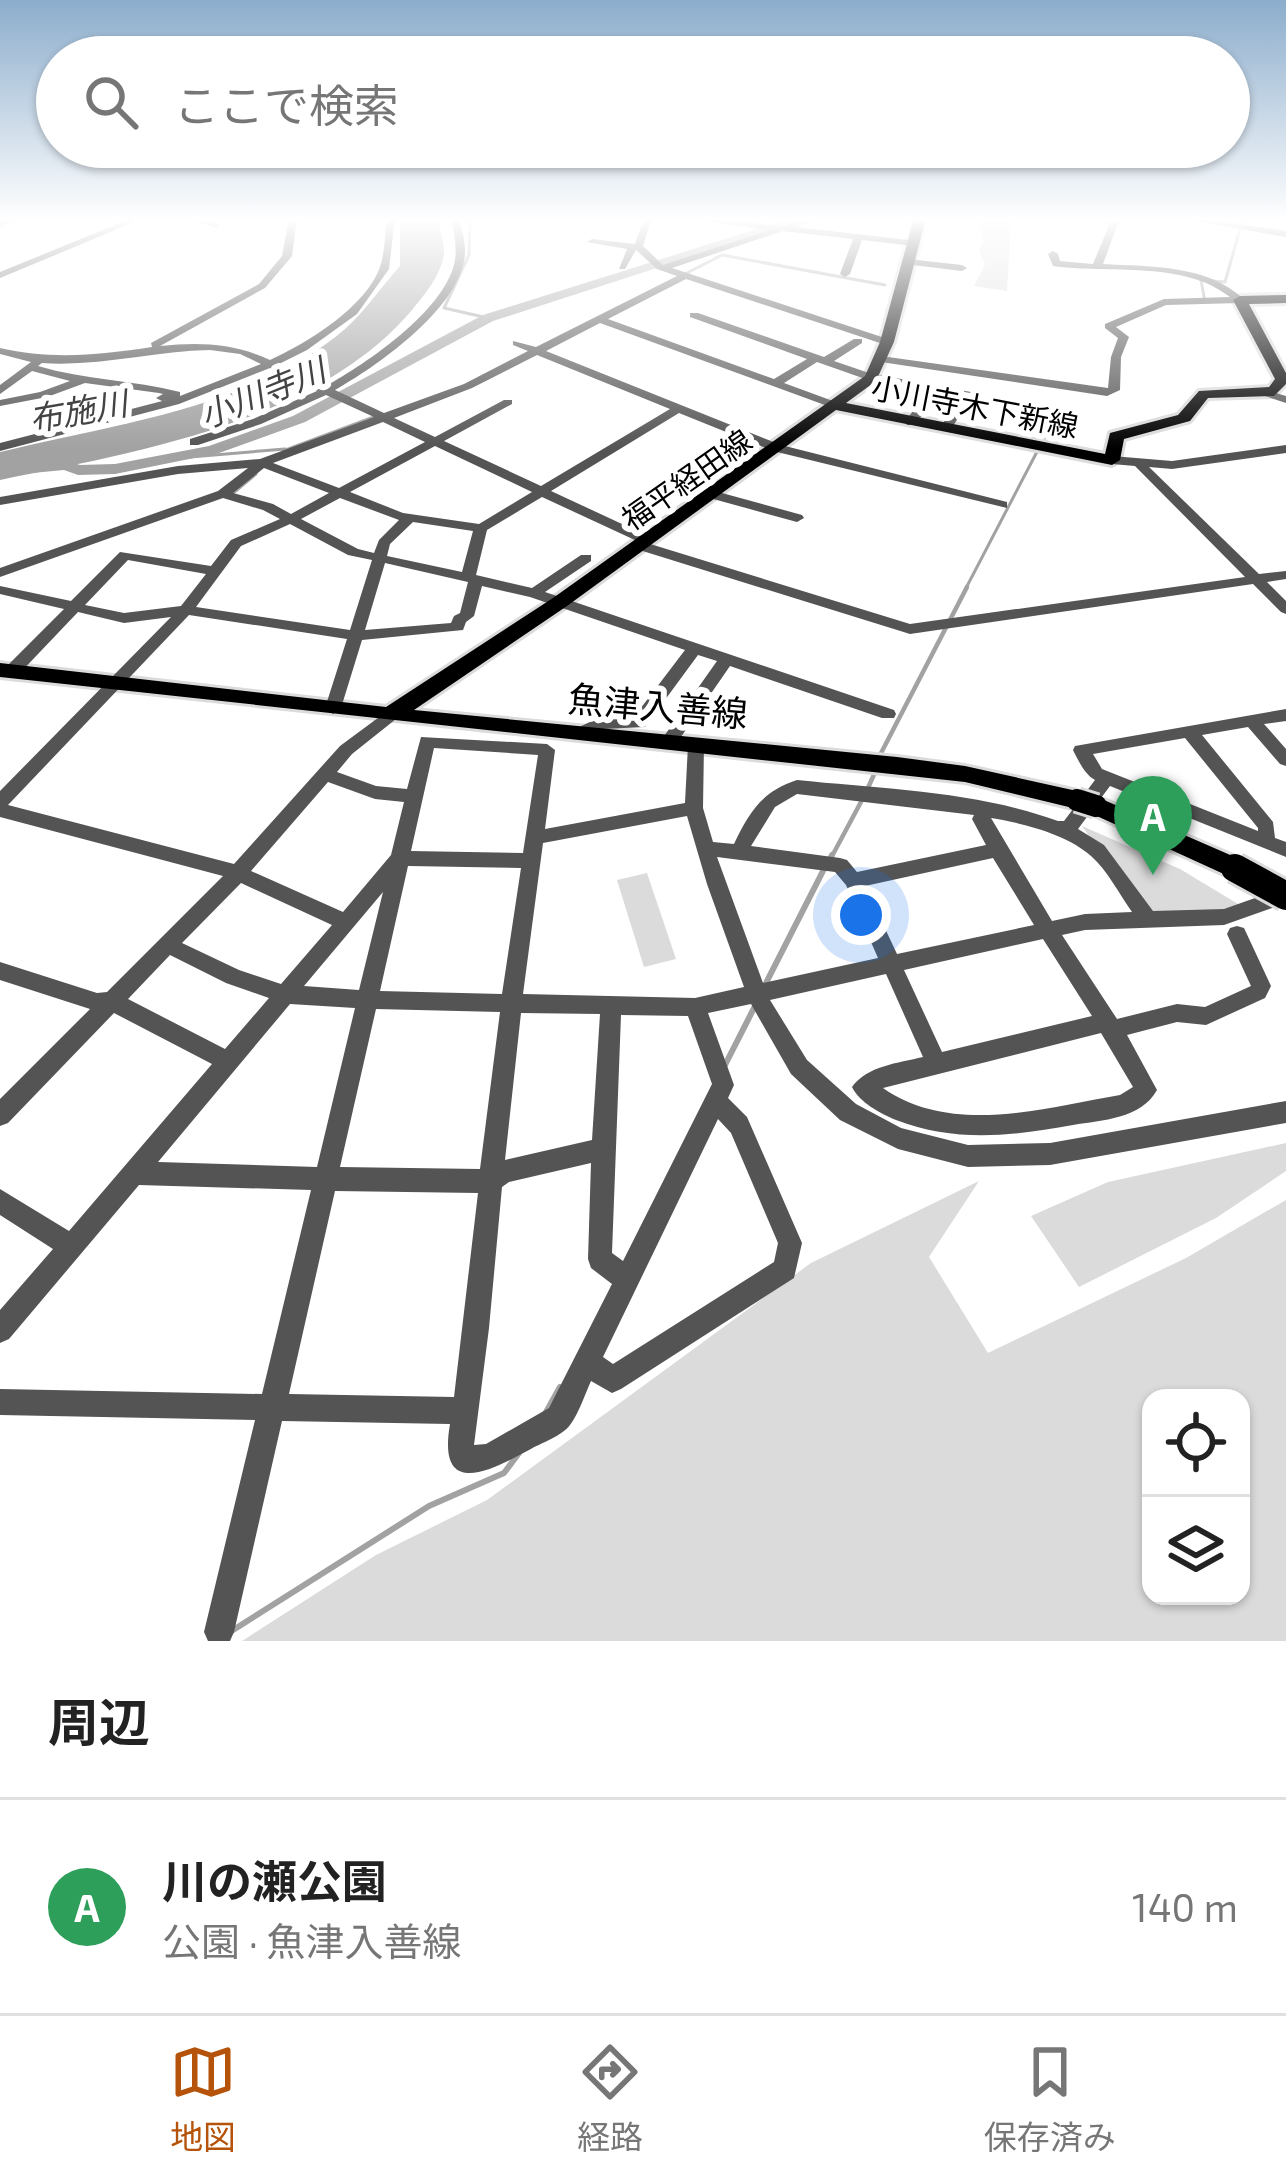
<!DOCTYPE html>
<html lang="ja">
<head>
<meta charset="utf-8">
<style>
	:root { --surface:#fff; --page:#f6f6f6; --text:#222; --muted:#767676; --line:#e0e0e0; --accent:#b45309 }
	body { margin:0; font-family:"Exo 2","Noto Sans JP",sans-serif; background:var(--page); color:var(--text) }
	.controls { position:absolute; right:36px; bottom:36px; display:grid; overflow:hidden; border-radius:24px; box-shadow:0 3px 9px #0004 }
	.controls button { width:108px; height:108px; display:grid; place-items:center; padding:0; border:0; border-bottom:3px solid var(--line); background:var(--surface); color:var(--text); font:60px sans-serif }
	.you { position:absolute; left:861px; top:915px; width:42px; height:42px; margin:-30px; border:9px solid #fff; border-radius:50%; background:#1a73e8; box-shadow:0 0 0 18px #1a73e833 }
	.badge { display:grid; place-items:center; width:78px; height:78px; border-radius:50%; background:var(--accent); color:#fff; font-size:39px; font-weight:700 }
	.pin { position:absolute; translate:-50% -99px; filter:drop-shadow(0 3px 6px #0008) }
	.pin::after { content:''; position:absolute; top:63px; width:42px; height:36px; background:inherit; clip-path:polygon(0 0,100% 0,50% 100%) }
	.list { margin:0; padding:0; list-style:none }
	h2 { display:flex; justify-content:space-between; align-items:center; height:156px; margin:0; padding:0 48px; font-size:51px }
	h2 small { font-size:39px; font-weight:400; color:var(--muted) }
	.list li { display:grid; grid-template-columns:78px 1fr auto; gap:36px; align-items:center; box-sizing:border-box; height:216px; padding:0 48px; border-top:3px solid var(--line) }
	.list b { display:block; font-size:45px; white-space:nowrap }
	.list p { margin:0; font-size:39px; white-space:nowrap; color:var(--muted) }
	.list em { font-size:39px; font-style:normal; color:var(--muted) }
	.icon { flex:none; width:66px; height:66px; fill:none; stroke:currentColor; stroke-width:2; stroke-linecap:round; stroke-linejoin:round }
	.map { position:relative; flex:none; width:1286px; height:1641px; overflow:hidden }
	.search { position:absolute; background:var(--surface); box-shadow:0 3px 9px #0004; left:36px; right:36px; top:36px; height:132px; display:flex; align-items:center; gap:30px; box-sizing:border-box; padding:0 42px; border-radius:66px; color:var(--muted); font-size:45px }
	.sheet { height:372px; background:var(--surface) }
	nav { display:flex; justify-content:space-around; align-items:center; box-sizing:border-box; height:168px; border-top:3px solid var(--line); background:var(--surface); font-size:33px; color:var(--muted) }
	nav a { display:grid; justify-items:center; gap:6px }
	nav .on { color:var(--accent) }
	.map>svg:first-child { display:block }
</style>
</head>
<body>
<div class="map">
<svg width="1286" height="1641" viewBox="0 0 1286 1641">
	<rect width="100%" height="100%" fill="#fff"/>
	<g fill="#dbdbdb" fill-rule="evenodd">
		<polygon points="978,218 1011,218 1007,291 974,286 985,265 979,251 983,240"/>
		<polygon points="1082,826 1180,869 1248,910 1147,919"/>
		<polygon points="647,873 676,959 644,967 617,880"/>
		<polygon points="1286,1143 1286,1171 1216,1218 1079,1287 1031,1216 1108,1182"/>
		<path d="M979 1181 929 1257 988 1353 1186 1258 1286 1200V1641H242L376 1555 487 1500 811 1263ZM1151 1398H1241V1596H1151Z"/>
	</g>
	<path fill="#a2a2a2" d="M400 218H438C439 229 445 244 444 254 441 275 425 294 412 310 317 422 138 452 0 480V452C114 424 253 408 345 329 365 311 382 286 400 266Z"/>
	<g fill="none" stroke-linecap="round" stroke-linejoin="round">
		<g stroke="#a2a2a2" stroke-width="3">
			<polyline points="470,218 469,255 444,308 488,318"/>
			<polyline points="683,275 722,255 885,285"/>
			<polyline points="1201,280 1205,302"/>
			<polyline points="1213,281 1225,282 1243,218"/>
			<polyline points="283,451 379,415"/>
			<polyline points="190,457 285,449"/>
			<polyline points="232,494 256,474"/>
			<polyline points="965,590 1052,423 1048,403"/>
		</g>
		<g stroke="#a2a2a2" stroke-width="4.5">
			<polyline points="879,757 967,587"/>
			<polyline points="867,790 877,768"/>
			<polyline points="831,858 862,800"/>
		</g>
		<g stroke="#a2a2a2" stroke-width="6">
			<polyline points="830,859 832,855"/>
			<polyline points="764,987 824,869"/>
			<polyline points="724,1067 754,1008"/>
			<polyline points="545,1414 560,1387"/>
			<polyline points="230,1632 429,1506 504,1473 519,1453"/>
		</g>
		<polygon fill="#a2a2a2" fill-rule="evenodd" points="792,218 811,218 493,321 305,422 219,453 115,474 78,475 64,470 0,476 0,466 66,460 80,465 115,464 209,446 293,416 483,315"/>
		<defs>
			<g id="major">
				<polygon points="0,218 16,218 0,226"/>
				<polygon points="914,218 926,218 894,342 876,381 846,403 1105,454 1110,433 1178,415 1199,391 1269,387 1275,379 1233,300 1240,296 1286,295 1286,303 1249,304 1286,373 1286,384 1274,396 1208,398 1190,421 1124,439 1120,460 1112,465 836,410 567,606 414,710 897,757 965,766 1077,791 1088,799 1104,800 1244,861 1247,868 1244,875 1226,875 1088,812 1084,807 1077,809 965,782 0,677 0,663 386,707 553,598 865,376 880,342"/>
			</g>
		</defs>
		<use href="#major" stroke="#dbdbdb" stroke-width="6"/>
		<g fill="#545454" fill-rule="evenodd">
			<polygon points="132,218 144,218 0,278 0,272"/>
			<polygon points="187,218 202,218 220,225 216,228"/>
			<path d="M289 218H297L292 256 265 288 160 346C200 342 234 343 270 360 307 343 366 307 380 267 385 252 385 233 387 218H395L389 269 357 314 307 350 279 364 326 386C367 363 441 313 454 265 458 249 454 234 451 218H459C463 234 468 250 463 265 450 315 377 366 335 390L384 413 464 384 528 351 513 345V341L536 347 677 276 657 269 636 250 625 269H619L627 249 587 242 592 239 635 244 644 218H652L643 246 663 265 770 230 683 218H713L782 226 805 218H819L796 227 917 241 914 246 862 240 850 274 845 277 840 274 853 239 783 231 672 268 891 340V344H883L686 279 608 319 774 379 807 359 690 317V313H698L824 357 854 339H862V343L834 361 869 373 971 392 973 394 950 431 940 428 960 396 871 381 817 362 784 383 841 404V408H833L600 323 546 351 781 445 1007 502V508L773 451 679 413 551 491 650 537 652 540 647 543 910 624 1245 577 1135 466 1112 464 1106 460 1112 456 1172 461 1286 445V453L1172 469 1149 467 1259 574 1286 571V579L1267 582 1286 601V614L1281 612 1253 584 910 634 633 548 631 545 637 541 542 497 487 530 476 575 532 588 581 555H591V561L545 592 894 710 896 714 894 718H882L730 666 674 747H662L660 743 662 739 717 661 698 655 645 727 603 729 585 738H573L571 734C589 717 610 717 634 717L685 650 530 597 482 586 474 616 466 622 463 630 362 640 341 708 333 714 325 708 347 639 189 615 8 805 234 864 340 746 390 709 396 711 398 715 396 719 352 754 337 772 376 786 407 789 421 737 547 744 555 750 545 829 685 803 688 745 696 739 704 745 703 808 713 842 734 844C749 813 762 791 797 780 883 789 976 791 1058 821H1064L1095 780C1085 775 1078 760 1073 750L1075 746 1286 709V721L1264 724 1286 749V766L1280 764 1248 727 1202 735 1273 822 1275 838 1286 842V857L1110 786 1078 829 1104 845 1153 911 1224 909 1286 887V903L1224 925 1085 930 1062 935 1117 1019 1177 1004 1205 1007 1251 986 1227 934 1230 928 1237 926 1244 928 1271 986 1265 998 1206 1025 1177 1022 1127 1035 1157 1090C1141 1119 1102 1120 1073 1125 1013 1136 955 1143 896 1120 880 1113 860 1103 852 1087 867 1066 898 1063 923 1057L886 974 770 1000 807 1060 856 1104 901 1128 968 1145 1050 1143 1286 1101V1123L1050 1165 968 1167 898 1149 840 1120 791 1074 751 1004 708 1013 734 1085 728 1098 747 1117 802 1243 794 1278 621 1389 612 1393 591 1381C585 1394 579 1413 570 1425 562 1436 541 1443 529 1450 489 1472 437 1498 450 1424L282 1421 234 1632 230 1641H208L204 1632 255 1420 0 1415V1389L262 1394 311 1190 139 1185 9 1339 0 1343V1310L53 1249 0 1215V1189L69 1231 212 1064 114 1013 8 1123 0 1126V1099L90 1009 0 980V962L97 993 107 992 223 876 0 817V791L171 617 124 623 78 612 18 675H6L4 671 6 667 64 609 0 594V586L71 601 120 552 211 566 231 540 280 519 263 510 223 498 0 577V568L218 491 248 468 178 474 0 505V497L178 466 260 459 374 417 326 395 261 424 198 445H190V439L253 419 317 391 270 368 179 404 0 451V443L170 399 174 398 162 401 156 398 163 394 159 393 85 383 47 397 0 406V400L40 392 70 381 32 371 0 394V385L31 362 0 354V348C52 360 99 355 152 347L151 343 259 284 282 256ZM210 350 240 354 261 364 180 396V392C133 380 85 380 38 366L42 363C98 367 154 351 210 350ZM537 355 670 409 541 486 444 441 512 404V400H504L435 437 394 418 472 388ZM383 422 425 442 339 488 273 463ZM435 446 532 492 479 524 403 513 350 492ZM264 468 329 493 291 514 273 504 233 493ZM340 498 399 520 379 540 374 553 358 549 301 519ZM413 522 473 531 462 572 387 556 390 544ZM290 524 348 555 372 560 350 630 196 607 241 546ZM128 560 206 574 181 606 124 613 85 605ZM385 563 468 582 460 613 454 616 451 623 365 630ZM1185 738 1258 828V831L1102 769 1093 754ZM434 748 538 755 523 853 411 851ZM328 782 375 799 404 802 391 855 343 912 251 871ZM797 794 974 815 972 819 986 845 857 872 847 860 840 858 751 846 775 807ZM687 816 707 884 744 987 695 998 523 994 543 843ZM991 818C1022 823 1067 834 1091 856 1108 871 1119 894 1132 912L1085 914 1052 921ZM717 857 835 872 846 885 878 958 763 983ZM993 858 1034 925 897 954 865 886ZM408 866 521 868 502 994 380 991ZM241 883 332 925 281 984 239 970 182 943ZM383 892 359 990 304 986ZM1043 939 1092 1016 942 1052 904 970ZM170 955 226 983 269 998 225 1049 128 999ZM290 1004 355 1008 317 1167 158 1162ZM376 1009 500 1012 480 1169 340 1167ZM521 1013 600 1014 592 1140 505 1160ZM621 1015 688 1016 712 1084 623 1261 612 1253ZM1101 1033 1133 1087 1120 1095C1045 1108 951 1136 883 1088ZM718 1119 731 1133 778 1243 774 1262 613 1364 603 1357ZM591 1163 588 1259 591 1268 612 1284 549 1408 486 1444 474 1445 489 1328 502 1187 509 1182ZM335 1191 478 1193 454 1397 289 1394Z"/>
			<path d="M1112 218H1120L1103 264C1153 267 1206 264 1245 300L1240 303 1166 305 1116 327 1129 337 1121 357 1120 390 1107 396 881 362 876 359 881 356 1108 388 1111 357 1118 338 1105 328V324L1164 299 1230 297C1183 260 1109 274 1053 266L1048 254 1053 251 1058 254 1060 261 1093 264Z"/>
			<polygon points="1177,218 1200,218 1286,231 1286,237"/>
			<polygon points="908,259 962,265 967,268 962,271 905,264 903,262"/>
			<polygon points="1266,390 1286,396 1286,403 1262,395 1260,393"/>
			<polygon points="922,398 932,400 915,425 907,425 905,422"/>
			<polygon points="711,490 802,515 804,518 797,522 706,497 705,494"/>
		</g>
		<use href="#major" fill="#000" fill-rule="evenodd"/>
		<defs>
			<polyline id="major-bridge-far1" points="1077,800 1096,806"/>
			<polyline id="major-bridge" points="1235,868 1286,896"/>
		</defs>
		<use href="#major-bridge-far1" stroke="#dbdbdb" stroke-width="28" stroke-linecap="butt"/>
		<use href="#major-bridge" stroke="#dbdbdb" stroke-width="34" stroke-linecap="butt"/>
		<use href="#major-bridge-far1" stroke="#000" stroke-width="22"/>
		<use href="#major-bridge" stroke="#000" stroke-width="28"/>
	</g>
	<linearGradient id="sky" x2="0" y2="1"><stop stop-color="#8cadcc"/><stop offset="0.49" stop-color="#fff"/><stop offset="1" stop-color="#fff" stop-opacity="0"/></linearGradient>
	<rect width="1286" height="448" fill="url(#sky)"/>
	<g text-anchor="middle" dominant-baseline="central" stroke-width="12" stroke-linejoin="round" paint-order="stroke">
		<g font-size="30" fill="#000" stroke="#fff">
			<text transform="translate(975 406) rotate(11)">小川寺木下新線</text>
			<text transform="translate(686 479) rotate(-35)">福平経田線</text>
		</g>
		<g font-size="33" font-style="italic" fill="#434343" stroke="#fff">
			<text transform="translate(262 392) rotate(-22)">小川寺川</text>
			<text transform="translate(78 410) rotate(-10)">布施川</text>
		</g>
		<g font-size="36" fill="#000" stroke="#fff">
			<text transform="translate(658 705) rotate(5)">魚津入善線</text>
		</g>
	</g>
</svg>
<div class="controls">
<button><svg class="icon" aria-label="locate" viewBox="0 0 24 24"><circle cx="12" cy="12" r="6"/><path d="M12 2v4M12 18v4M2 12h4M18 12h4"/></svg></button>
<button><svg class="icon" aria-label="layers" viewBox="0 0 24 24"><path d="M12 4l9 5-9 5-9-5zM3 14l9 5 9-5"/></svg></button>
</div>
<div class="you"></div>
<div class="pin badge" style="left:1153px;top:875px;background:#2e9e5b">A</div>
<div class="search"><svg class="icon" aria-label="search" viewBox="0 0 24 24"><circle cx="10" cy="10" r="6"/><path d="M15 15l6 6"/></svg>ここで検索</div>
</div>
<section class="sheet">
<h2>周辺<small></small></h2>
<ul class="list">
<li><span class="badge" style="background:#2e9e5b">A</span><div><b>川の瀬公園</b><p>公園 · 魚津入善線</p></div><em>140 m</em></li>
</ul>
</section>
<nav>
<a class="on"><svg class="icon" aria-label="map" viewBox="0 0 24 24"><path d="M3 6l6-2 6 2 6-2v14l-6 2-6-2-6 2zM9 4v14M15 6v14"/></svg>地図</a>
<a><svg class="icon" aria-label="directions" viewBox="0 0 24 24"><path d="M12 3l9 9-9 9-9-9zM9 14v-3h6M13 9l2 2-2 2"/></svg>経路</a>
<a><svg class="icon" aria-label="saved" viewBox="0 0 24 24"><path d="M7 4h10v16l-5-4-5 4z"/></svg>保存済み</a>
</nav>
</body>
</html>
